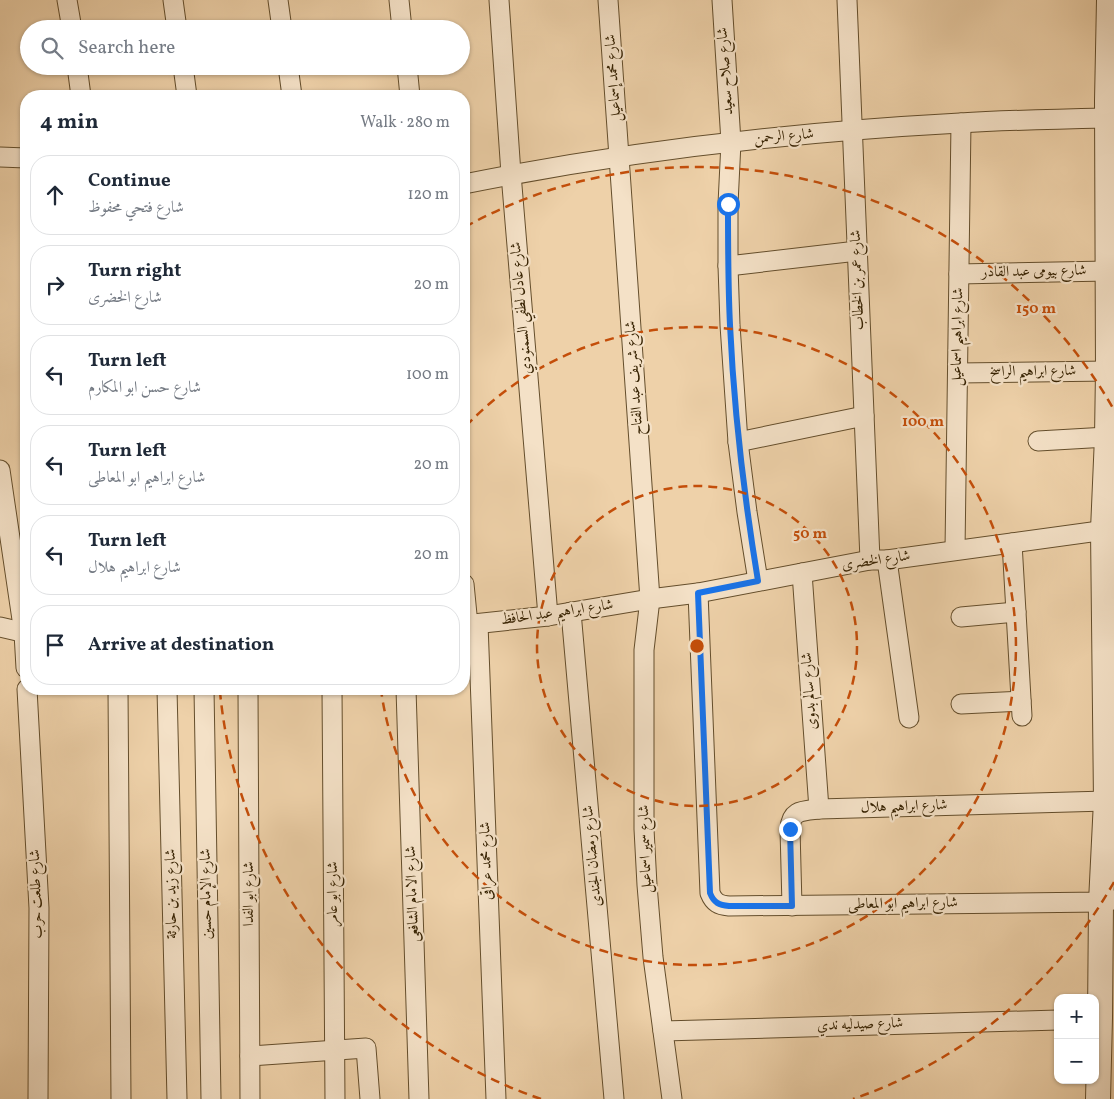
<!DOCTYPE html>
<html lang="en">
<head>
<meta charset="utf-8">
<style>
	:root { --surface:#fff; --page:#f2f2f3; --text:#1f2937; --muted:#747a83; --line:#e0e1e3 }
	body { margin:0; font-family:Vollkorn,Amiri,serif; background:var(--page); color:var(--text) }
	.controls { position:absolute; right:15px; bottom:15px; display:grid; overflow:hidden; border-radius:10px; box-shadow:0 1px 4px #0004 }
	.controls button { width:45px; height:45px; display:grid; place-items:center; padding:0; border:0; border-bottom:1px solid var(--line); background:var(--surface); color:var(--text); font:25px sans-serif }
	.stop { position:absolute; width:15px; height:15px; margin:-11px; border:4px solid #1a73e8; border-radius:50%; background:#fff }
	.stop.end { background:#1a73e8; border-color:#fff; box-shadow:0 1px 5px #0008 }
	.list { margin:0; padding:0; list-style:none }
	h2 { display:flex; justify-content:space-between; align-items:center; height:65px; margin:0; padding:0 20px; font-size:21px }
	h2 small { font-size:16px; font-weight:400; color:var(--muted) }
	.list li { display:grid; grid-template-columns:32px 1fr auto; gap:15px; align-items:center; box-sizing:border-box; height:80px; margin:0 10px 10px; padding:0 10px; border:1px solid var(--line); border-radius:20px }
	.list b { display:block; font-size:19px; white-space:nowrap }
	.list p { margin:0; font-size:16px; white-space:nowrap; color:var(--muted) }
	.list em { font-size:16px; font-style:normal; color:var(--muted) }
	.icon { flex:none; width:28px; height:28px; fill:none; stroke:currentColor; stroke-width:2; stroke-linecap:round; stroke-linejoin:round }
	.map { position:relative; flex:none; width:1114px; height:1099px; overflow:hidden }
	.search { position:absolute; background:var(--surface); box-shadow:0 1px 4px #0004; left:20px; top:20px; width:450px; height:55px; display:flex; align-items:center; gap:12px; box-sizing:border-box; padding:0 18px; border-radius:28px; color:var(--muted); font-size:19px }
	.panel { position:absolute; background:var(--surface); box-shadow:0 1px 4px #0004; left:20px; top:90px; width:450px; height:605px; border-radius:20px }
	.map>svg:first-child { display:block }
</style>
</head>
<body>
<div class="map">
<svg width="1114" height="1099" viewBox="0 0 1114 1099">
	<rect width="100%" height="100%" fill="#eed1a9"/>
	<filter id="stains"><feTurbulence type="fractalNoise" baseFrequency=".004" numOctaves="4"/><feColorMatrix values="0 0 0 0 .2 0 0 0 0 .09 0 0 0 0 .02 0 0 0 .5 -.17"/></filter>
	<radialGradient id="worn" r=".72"><stop offset=".6" stop-color="#630" stop-opacity="0"/><stop offset="1" stop-color="#630" stop-opacity=".3"/></radialGradient>
	<g fill="none" stroke-linecap="round" stroke-linejoin="round">
		<defs>
			<g id="minor">
				<polyline points="67,0 72,29"/>
				<polyline points="173,0 177,29"/>
				<polyline points="278,0 282,29"/>
				<polyline points="399,0 402,29"/>
				<polyline points="499,0 511,174 548,616"/>
				<polyline points="608,0 650,599 644,650 644,829 647,885 653,957 672,1099"/>
				<polyline points="722,0 731,142 728,204 728,266 730,325 738,442 747,512 758,581"/>
				<polyline points="847,0 870,560"/>
				<polyline points="77,66 81,96"/>
				<polyline points="183,66 187,96"/>
				<polyline points="288,66 292,96"/>
				<polyline points="407,66 410,96"/>
				<polyline points="0,157 26,158"/>
				<path d="M464 184C627 151 793 132 960 123 1009 120 1058 119 1107 118"/>
				<polyline points="728,266 857,251"/>
				<polyline points="959,274 1108,271"/>
				<polyline points="958,373 1108,371"/>
				<polyline points="1038,441 1107,437"/>
				<polyline points="738,442 864,416"/>
				<polyline points="0,470 24,633 26,668"/>
				<polyline points="1012,543 1022,716"/>
				<polyline points="955,550 961,123"/>
				<polyline points="887,560 909,718"/>
				<polyline points="802,573 819,809"/>
				<polyline points="464,584 468,625"/>
				<path d="M698 593 710 893C714 903 719 905 729 906L1101 902 1114 900"/>
				<polyline points="571,612 614,1099"/>
				<polyline points="961,617 1016,612"/>
				<polyline points="478,624 496,1099"/>
				<polyline points="464,625 548,616 650,599 698,593 870,560 887,560 1114,529"/>
				<polyline points="0,627 26,633"/>
				<polyline points="27,689 39,908 38,1099"/>
				<polyline points="118,689 121,1099"/>
				<polyline points="167,689 177,1099"/>
				<polyline points="204,689 211,1099"/>
				<polyline points="248,689 250,1099"/>
				<polyline points="332,689 335,1099"/>
				<polyline points="406,689 419,1099"/>
				<polyline points="961,704 1021,701"/>
				<path d="M792 906 790 829C791 810 802 811 819 809L1106 801"/>
				<polyline points="663,1031 1058,1020"/>
				<polyline points="250,1056 366,1048 370,1099"/>
			</g>
			<polyline id="tertiary" points="1098,1099 1100,1018 1101,902 1106,801 1103,530 1107,437 1108,371 1107,101 1109,0"/>
		</defs>
		<use href="#minor" stroke="#644e2c" stroke-width="21"/>
		<use href="#tertiary" stroke="#644e2c" stroke-width="26"/>
		<use href="#minor" stroke="#f4e1c7" stroke-width="19"/>
		<use href="#tertiary" stroke="#f4e1c7" stroke-width="24"/>
	</g>
	<g fill="none" stroke-linecap="round" stroke-linejoin="round">
		<path stroke="#1a73e8" stroke-width="6" d="M728 204C728 245 728 285 730 325 734 411 744 496 758 581L698 593 710 893C714 903 719 905 729 906H792L790 829"/>
	</g>
	<g fill="none" stroke="#c44e0a" stroke-width="2.5" stroke-dasharray="9 6">
		<circle cx="697" cy="646" r="160"/>
		<path d="M466 426A319 319 0 1 1 381 690"/>
		<path d="M1114 882A479 479 0 0 1 853 1099M541 1099A479 479 0 0 1 220 692M465 227A479 479 0 0 1 1114 410"/>
	</g>
	<g text-anchor="middle" dominant-baseline="central" stroke-width="4.5" stroke-linejoin="round" paint-order="stroke">
		<g font-size="15" fill="#362202" stroke="#f4e1c7">
			<text transform="translate(726 71) rotate(-94)">شارع صلاح سعيد</text>
			<text transform="translate(614 78) rotate(-94)">شارع محمد إسماعيل</text>
			<text transform="translate(784 137) rotate(-5)">شارع الرحمن</text>
			<text transform="translate(1034 272) rotate(-1)">شارع بيومى عبد القادر</text>
			<text transform="translate(858 280) rotate(-92)">شارع عمر بن الخطاب</text>
			<text transform="translate(522 308) rotate(-95)">شارع عادل لطفي السمنودي</text>
			<text transform="translate(958 337) rotate(-89)">شارع ابراهيم اسماعيل</text>
			<text transform="translate(1033 372) rotate(-1)">شارع ابراهيم الراسخ</text>
			<text transform="translate(635 378) rotate(-94)">شارع شريف عبد الفتاح</text>
			<text transform="translate(876 561) rotate(-8)">شارع الخضرى</text>
			<text transform="translate(557 613) rotate(-8)">شارع ابراهيم عبد الحافظ</text>
			<text transform="translate(810 691) rotate(-94)">شارع سالم بدوى</text>
			<text transform="translate(904 807) rotate(-2)">شارع ابراهيم هلال</text>
			<text transform="translate(646 849) rotate(-92)">شارع سمير اسماعيل</text>
			<text transform="translate(593 856) rotate(-95)">شارع رمضان الجندى</text>
			<text transform="translate(487 861) rotate(-92)">شارع محمد عراقى</text>
			<text transform="translate(37 894) rotate(-92)">شارع طلعت حرب</text>
			<text transform="translate(172 894) rotate(-91)">شارع زيد بن حارثة</text>
			<text transform="translate(207 894) rotate(-91)">شارع الإمام حسين</text>
			<text transform="translate(249 894) rotate(-90)">شارع ابو الفدا</text>
			<text transform="translate(333 894) rotate(-90)">شارع ابو عامر</text>
			<text transform="translate(413 894) rotate(-92)">شارع الامام الشافعى</text>
			<text transform="translate(903 904) rotate(-1)">شارع ابراهيم ابو المعاطى</text>
			<text transform="translate(860 1025) rotate(-2)">شارع صيدليه ندي</text>
		</g>
	</g>
	<circle cx="697" cy="646" r="8" fill="#c44e0a" stroke="#f4e1c7" stroke-width="2.5"/>
	<g font-size="15" text-anchor="middle" font-weight="bold" fill="#c44e0a" stroke="#f4e1c7" stroke-width="4.5" stroke-linejoin="round" paint-order="stroke">
		<text x="1036" y="313">150 m</text>
		<text x="923" y="426">100 m</text>
		<text x="810" y="538">50 m</text>
	</g>
	<rect width="100%" height="100%" filter="url(#stains)"/>
	<rect width="100%" height="100%" fill="url(#worn)"/>
</svg>
<div class="controls">
<button>+</button>
<button>−</button>
</div>
<div class="stop" style="left:728px;top:204px"></div>
<div class="stop end" style="left:790px;top:829px"></div>
<div class="search"><svg class="icon" aria-label="search" viewBox="0 0 24 24"><circle cx="10" cy="10" r="6"/><path d="M15 15l6 6"/></svg>Search here</div>
<section class="panel">
<h2>4 min<small>Walk · 280 m</small></h2>
<ul class="list">
<li><svg class="icon" aria-label="ahead" viewBox="0 0 24 24"><path d="M12 20V5M6 11l6-6 6 6"/></svg><div><b>Continue</b><p>شارع فتحي محفوظ</p></div><em>120 m</em></li>
<li><svg class="icon" aria-label="right" viewBox="0 0 24 24"><path d="M7 20v-9h11M14 6l5 5-5 5"/></svg><div><b>Turn right</b><p>شارع الخضرى</p></div><em>20 m</em></li>
<li><svg class="icon" aria-label="left" viewBox="0 0 24 24"><path d="M17 20v-9H6M10 6l-5 5 5 5"/></svg><div><b>Turn left</b><p>شارع حسن ابو المكارم</p></div><em>100 m</em></li>
<li><svg class="icon" aria-label="left" viewBox="0 0 24 24"><path d="M17 20v-9H6M10 6l-5 5 5 5"/></svg><div><b>Turn left</b><p>شارع ابراهيم ابو المعاطى</p></div><em>20 m</em></li>
<li><svg class="icon" aria-label="left" viewBox="0 0 24 24"><path d="M17 20v-9H6M10 6l-5 5 5 5"/></svg><div><b>Turn left</b><p>شارع ابراهيم هلال</p></div><em>20 m</em></li>
<li><svg class="icon" aria-label="arrive" viewBox="0 0 24 24"><path d="M6 21V4h12l-3 4 3 4H6"/></svg><div><b>Arrive at destination</b></div></li>
</ul>
</section>
</div>
</body>
</html>
